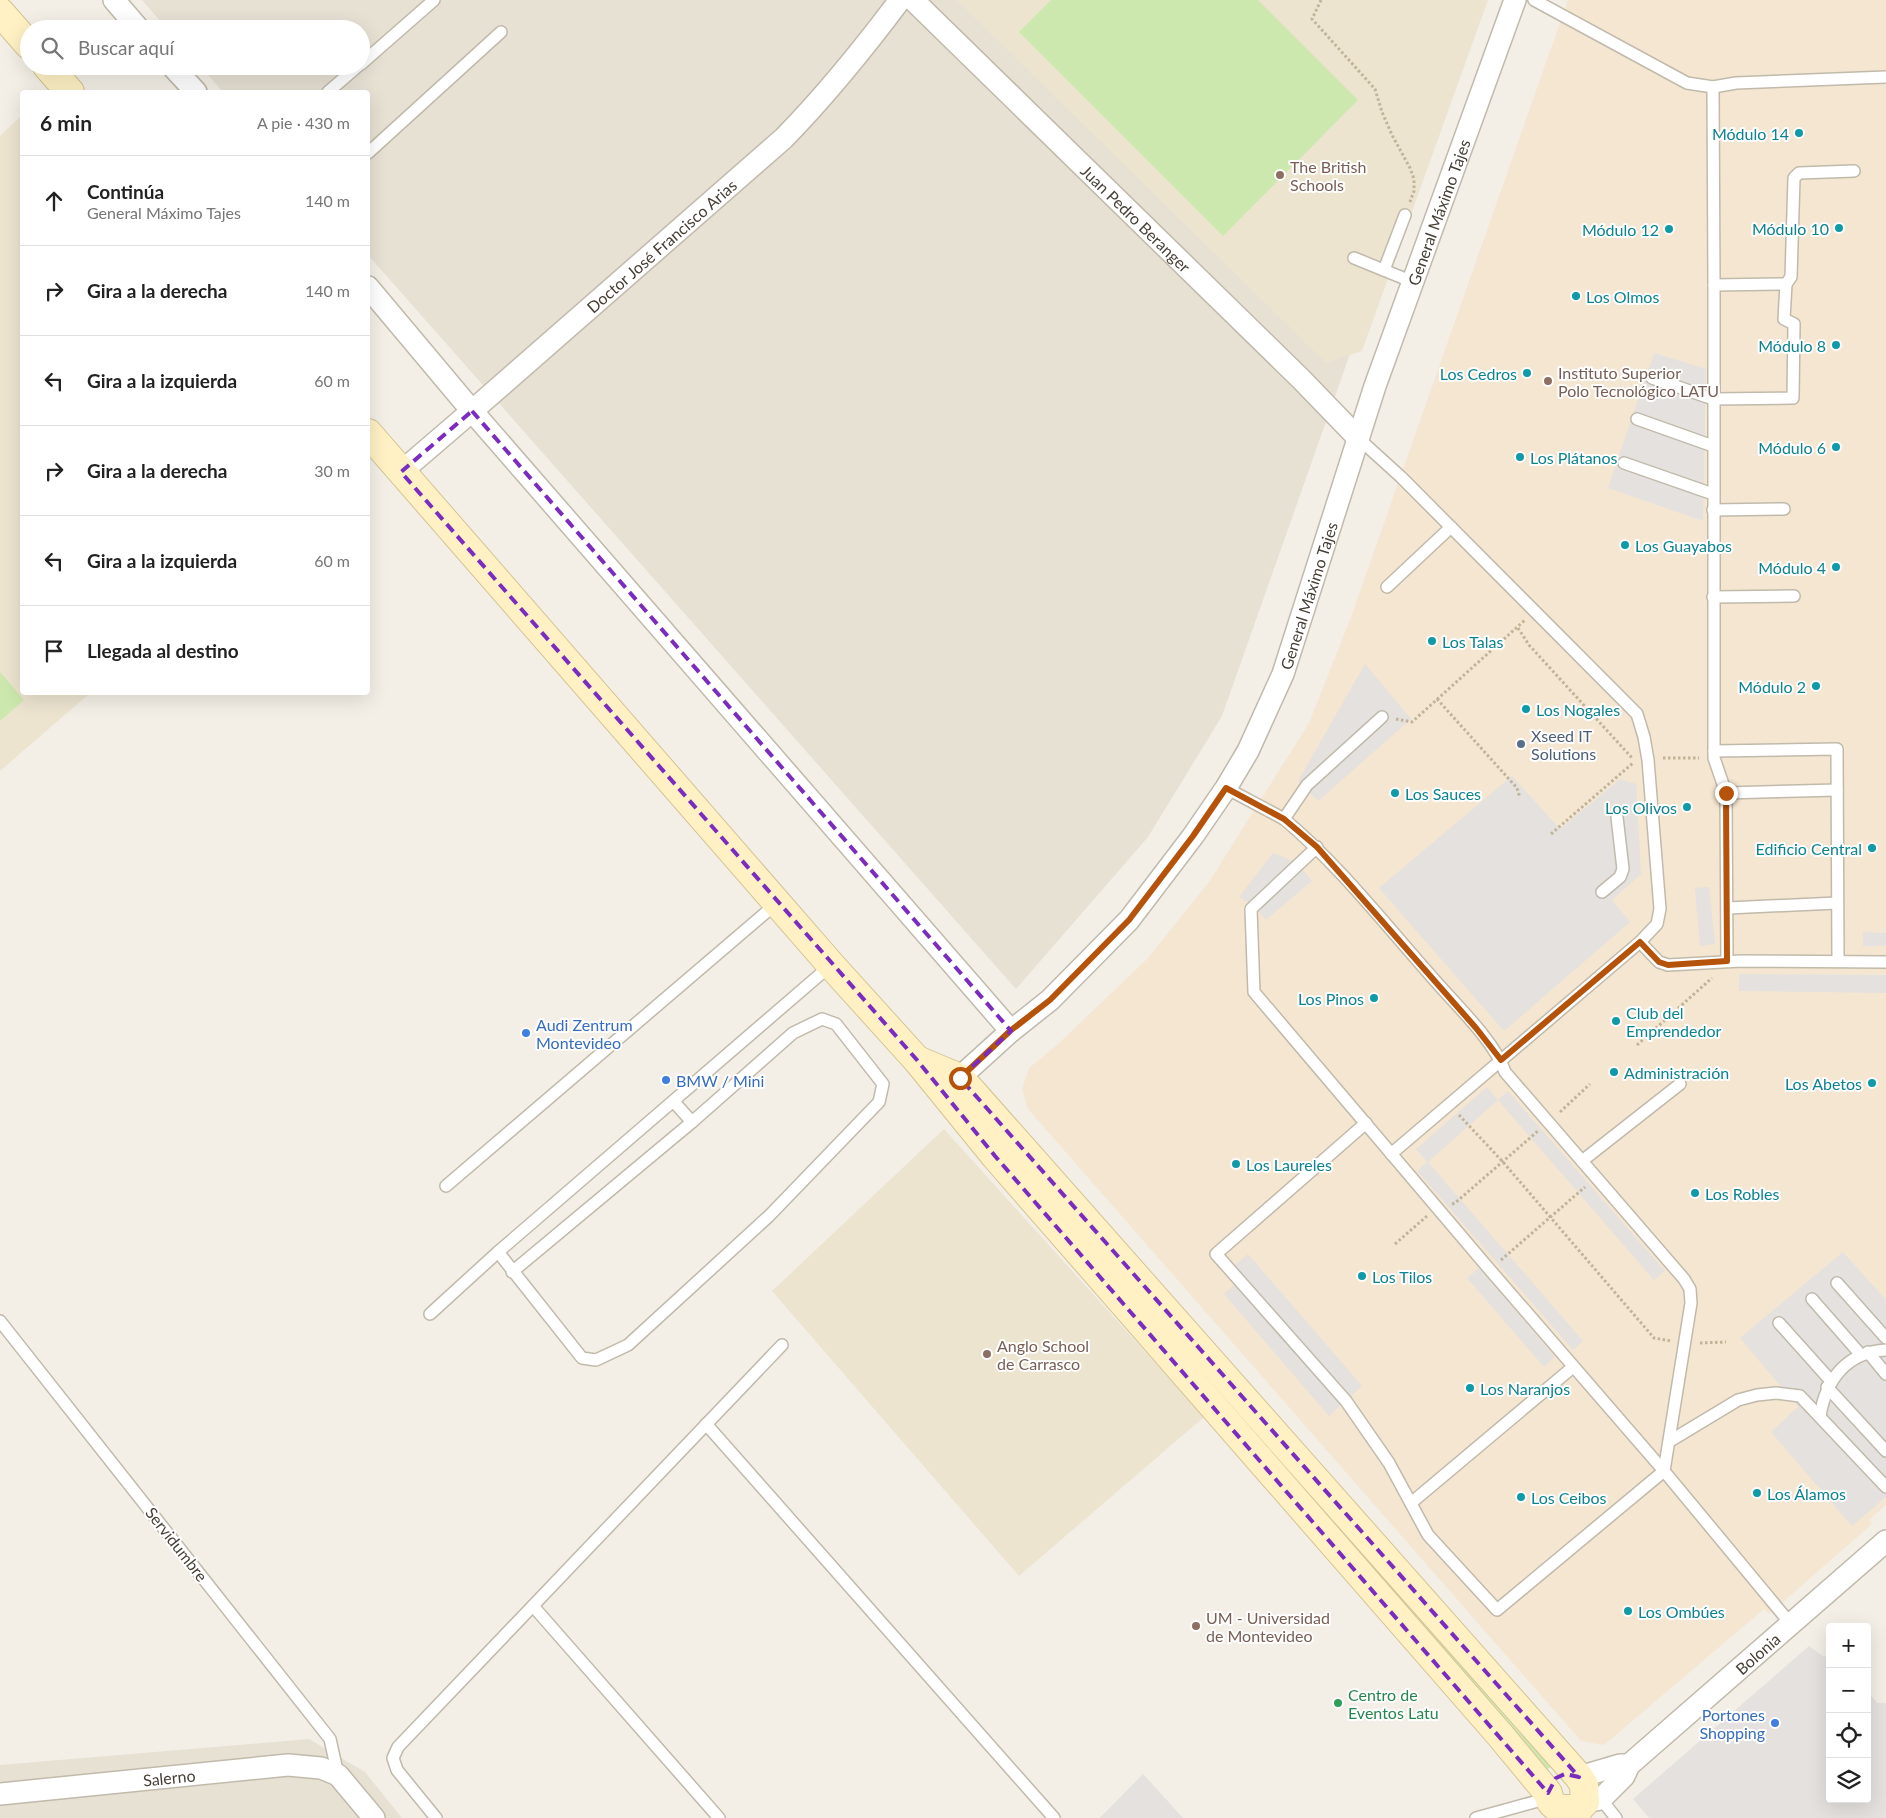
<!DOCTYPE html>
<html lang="es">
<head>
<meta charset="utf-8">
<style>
	:root { --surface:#fff; --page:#f6f6f6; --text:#222; --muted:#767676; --line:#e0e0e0 }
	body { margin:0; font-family:Lato,sans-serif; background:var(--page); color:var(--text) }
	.controls { position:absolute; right:15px; bottom:15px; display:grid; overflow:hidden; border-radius:5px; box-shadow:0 5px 20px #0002 }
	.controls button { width:45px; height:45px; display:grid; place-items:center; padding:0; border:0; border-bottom:1px solid var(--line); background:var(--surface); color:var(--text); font:25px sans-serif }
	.stop { position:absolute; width:15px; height:15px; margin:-11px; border:4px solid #b45309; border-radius:50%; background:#fff }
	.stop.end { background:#b45309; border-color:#fff; box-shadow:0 1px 5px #0008 }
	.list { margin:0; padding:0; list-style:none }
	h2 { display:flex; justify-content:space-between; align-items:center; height:65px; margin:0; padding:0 20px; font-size:21px }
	h2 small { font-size:16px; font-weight:400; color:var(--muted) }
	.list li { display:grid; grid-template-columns:32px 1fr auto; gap:15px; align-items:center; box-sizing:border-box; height:90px; padding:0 20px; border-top:1px solid var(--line) }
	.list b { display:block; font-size:19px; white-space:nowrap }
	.list p { margin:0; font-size:16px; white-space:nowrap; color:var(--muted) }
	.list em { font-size:16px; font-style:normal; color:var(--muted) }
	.icon { flex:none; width:28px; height:28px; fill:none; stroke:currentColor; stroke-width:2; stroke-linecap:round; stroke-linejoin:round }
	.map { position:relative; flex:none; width:1886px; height:1818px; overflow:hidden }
	.search { position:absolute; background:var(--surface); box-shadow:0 5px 20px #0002; left:20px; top:20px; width:350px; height:55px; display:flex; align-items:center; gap:12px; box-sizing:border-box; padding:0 18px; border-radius:28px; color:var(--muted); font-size:19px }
	.panel { position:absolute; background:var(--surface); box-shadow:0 5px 20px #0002; left:20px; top:90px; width:350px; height:605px; border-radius:5px }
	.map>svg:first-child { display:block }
</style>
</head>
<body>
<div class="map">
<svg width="1886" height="1818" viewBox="0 0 1886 1818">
	<rect width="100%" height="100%" fill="#f3efe6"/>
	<g fill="#e7e1d4">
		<polygon points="142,0 1475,0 1222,716 1148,837 1016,989 368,255 368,92 223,92 200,66 361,66 361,29 167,29"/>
		<polygon points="309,1739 365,1772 402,1818 0,1818 0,1765"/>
	</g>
	<polygon fill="#f5e6d1" points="1568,0 1886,0 1886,1505 1869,1520 1872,1524 1769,1614 1764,1609 1604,1745 1581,1741 1028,1109 1022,1089 1029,1068 1057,1045 1147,959 1209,882 1309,723 1351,617"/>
	<g fill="#ece4cf">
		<polygon points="957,0 1488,0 1362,351 1326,363"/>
		<polygon points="22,115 22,692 90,693 0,771 0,136"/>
		<polygon points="944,1129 1204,1417 1019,1576 772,1291"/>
	</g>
	<g fill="#cde8ae">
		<polygon points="1051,0 1258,0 1358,100 1223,236 1019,32"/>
		<polygon points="0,672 24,700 0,721"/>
		<polygon points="960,1094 965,1095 1518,1731 1552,1766 1545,1771"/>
	</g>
	<g fill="#e4e1de">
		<polygon points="1654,353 1706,369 1703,521 1608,488"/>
		<polygon points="1365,664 1411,719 1318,801 1298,781"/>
		<polygon points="1512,776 1560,829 1620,779 1636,784 1641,874 1612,900 1630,922 1504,1031 1379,888"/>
		<polygon points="1273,853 1296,862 1312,881 1266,920 1254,906 1239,897"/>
		<polygon points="1709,887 1715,944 1700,946 1695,888"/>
		<polygon points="1863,932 1886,933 1886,946 1863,946"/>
		<polygon points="1739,974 1886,975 1886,993 1739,991"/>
		<polygon points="1487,1087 1498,1100 1508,1091 1665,1271 1654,1280 1498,1100 1428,1162 1583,1341 1573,1350 1417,1171 1427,1162 1416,1149"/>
		<polygon points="1843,1252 1886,1300 1886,1497 1852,1526 1771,1432 1798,1407 1740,1338"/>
		<polygon points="1248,1254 1362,1386 1329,1416 1224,1294 1234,1285 1225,1274"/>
		<polygon points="1479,1268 1555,1357 1544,1367 1467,1278"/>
		<polygon points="1809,1646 1824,1657 1830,1652 1830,1799 1867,1799 1867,1690 1877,1703 1886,1703 1886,1818 1649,1818 1633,1799"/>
		<polygon points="1143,1774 1183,1818 1100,1818"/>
	</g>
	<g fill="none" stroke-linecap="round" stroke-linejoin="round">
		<defs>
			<g id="lane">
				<polyline points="1534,0 1687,83 1713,87"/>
				<polyline points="361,64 434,0"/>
				<polyline points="328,92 358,66"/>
				<polyline points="368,153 501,32"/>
				<polyline points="1354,258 1413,282"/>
				<polyline points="1384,270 1405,215"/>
				<polyline points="1714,285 1786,284 1791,277 1794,178 1799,173 1854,171"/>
				<polyline points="1652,378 1713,399 1793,398 1794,324 1784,319 1786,284"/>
				<polyline points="1637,419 1713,446"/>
				<polyline points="1358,438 1401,477 1637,714 1644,737 1648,760 1660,909 1657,924 1640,942 1391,1154"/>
				<polyline points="1624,463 1713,494"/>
				<polyline points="1713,510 1784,509"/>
				<polyline points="1387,587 1451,527"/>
				<polyline points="1713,597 1794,596"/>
				<polyline points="1714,751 1837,749 1838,960"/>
				<polyline points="1226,788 1284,819 1307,785 1382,717"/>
				<polyline points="1726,793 1837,790"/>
				<path d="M1284 819C1339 865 1384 923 1431 976 1453 1002 1495 1041 1505 1072L1684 1279 1690 1289 1691 1303 1664 1471 1497 1610 1428 1535 1389 1463 1346 1401 1216 1254 1366 1123"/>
				<polyline points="1317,847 1251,909 1254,992 1490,1270 1664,1471 1790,1623"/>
				<polyline points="1602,892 1620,877 1623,869 1617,817"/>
				<polyline points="1728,908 1837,903"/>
				<polyline points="1640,942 1659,962 1668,965 1741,961 1886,962"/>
				<polyline points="1727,961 1726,793 1714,758 1714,285 1713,87 1736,83 1886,77"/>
				<polyline points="674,1102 692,1122"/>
				<polyline points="1582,1161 1680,1084"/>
				<polyline points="446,1186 777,903"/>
				<polyline points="498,1252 582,1358 596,1360 628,1345 769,1216 879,1102 883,1084 836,1024 822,1019 793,1033 692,1122 512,1272"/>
				<polyline points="1837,1283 1886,1338"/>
				<polyline points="1812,1299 1861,1355"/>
				<polyline points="430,1314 498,1252 831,965"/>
				<polyline points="0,1321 330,1739 338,1775"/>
				<polyline points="1779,1323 1831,1381"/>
				<polyline points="1868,1352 1886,1374"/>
				<polyline points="1827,1387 1886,1451"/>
				<path d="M1820 1416C1826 1379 1847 1352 1886 1350"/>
				<polyline points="706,1424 1054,1818"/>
				<polyline points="1670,1441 1738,1400 1757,1395 1776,1393 1800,1396 1886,1487"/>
				<polyline points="1411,1503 1573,1367"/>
				<polyline points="533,1606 719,1818"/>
				<polyline points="1601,1799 1616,1818"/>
				<polyline points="436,1818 397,1770 393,1758 398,1747 782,1345"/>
				<polyline points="1476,1818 1549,1798"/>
			</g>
			<g id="street">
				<polyline points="114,0 139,29"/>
				<path id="s1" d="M913 0 1301 379 1358 438"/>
				<polyline points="172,66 196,92"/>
				<polyline points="368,287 472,411 1011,1031"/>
				<path id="s2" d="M401 472 472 411 784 138C826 95 864 48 900 0"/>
				<path id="s3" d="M948 1088 1011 1031 1050 1000 1129 920 1193 836 1226 788 1248 751 1283 674 1375 386 1515 0"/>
				<polyline points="1579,1777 1620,1765 1629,1765"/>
				<path id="s4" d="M0 1794 288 1765 321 1768 338 1775 374 1818"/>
				<path id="s5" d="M1585 1802 1601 1799 1624 1776 1629 1765 1886 1541"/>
			</g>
			<g id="secondary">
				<polyline points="0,12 29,45"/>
				<polyline points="47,66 70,92"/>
				<path d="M368 433 831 965 917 1060 995 1156 1500 1735 1548 1793C1551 1811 1565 1810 1579 1808"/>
				<polyline points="917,1060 960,1078 1579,1777 1584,1785 1585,1802 1579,1808 1575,1818"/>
			</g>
		</defs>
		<use href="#lane" stroke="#c1baab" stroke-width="14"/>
		<use href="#street" stroke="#c1baab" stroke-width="24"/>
		<use href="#secondary" stroke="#d3c395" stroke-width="30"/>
		<g stroke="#c0b399" stroke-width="3" stroke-dasharray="2.5 2.5" stroke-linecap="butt">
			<polyline points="1321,0 1312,19 1375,89 1382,112 1392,135 1410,168 1414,179 1414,191 1410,202"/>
			<polyline points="1518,628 1529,645 1633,759"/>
			<polyline points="1437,699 1517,788 1520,798"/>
			<polyline points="1396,719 1412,722 1525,620"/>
			<polyline points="1663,758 1699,758"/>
			<polyline points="1551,834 1633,763"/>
			<polyline points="1637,1045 1712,978"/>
			<polyline points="1560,1112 1590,1084"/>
			<polyline points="1459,1115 1503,1162 1654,1338 1671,1341"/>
			<polyline points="1452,1204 1455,1203 1538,1131"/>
			<polyline points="1395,1244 1427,1216"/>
			<polyline points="1501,1260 1585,1187"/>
			<polyline points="1700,1343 1726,1342"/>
		</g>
		<use href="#lane" stroke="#fff" stroke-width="11"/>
		<use href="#street" stroke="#fff" stroke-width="21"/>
		<use href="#secondary" stroke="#fff1c4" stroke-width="28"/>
	</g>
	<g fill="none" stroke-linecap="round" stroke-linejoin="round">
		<polyline stroke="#b45309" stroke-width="6" points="960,1078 1010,1031 1050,1000 1129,920 1193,836 1226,788 1284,819 1317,847 1476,1028 1501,1060 1640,942 1659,962 1668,965 1727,961 1726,793"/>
	</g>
	<path fill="none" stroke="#7b2cbf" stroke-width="4" stroke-dasharray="10 6" stroke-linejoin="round" d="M472 411 1011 1031 960 1078 1579 1777 1565 1774 1556 1778 1548 1793 995 1156 917 1060 401 472Z"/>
	<g fill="#0f9aa8" stroke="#fff" stroke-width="2">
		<circle cx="1799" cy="133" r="5"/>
		<circle cx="1839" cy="228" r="5"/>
		<circle cx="1669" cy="229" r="5"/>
		<circle cx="1576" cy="296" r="5"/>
		<circle cx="1836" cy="345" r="5"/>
		<circle cx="1527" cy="373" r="5"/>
		<circle cx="1836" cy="447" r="5"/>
		<circle cx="1520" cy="457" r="5"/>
		<circle cx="1625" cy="545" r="5"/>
		<circle cx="1836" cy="567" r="5"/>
		<circle cx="1432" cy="641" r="5"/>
		<circle cx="1816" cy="686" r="5"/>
		<circle cx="1526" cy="709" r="5"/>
		<circle cx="1395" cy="793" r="5"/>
		<circle cx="1687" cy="807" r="5"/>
		<circle cx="1872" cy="848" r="5"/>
		<circle cx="1374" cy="998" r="5"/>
		<circle cx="1616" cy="1021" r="5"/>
		<circle cx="1614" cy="1072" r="5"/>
		<circle cx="1872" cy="1083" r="5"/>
		<circle cx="1236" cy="1164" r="5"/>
		<circle cx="1695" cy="1193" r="5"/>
		<circle cx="1362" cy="1276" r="5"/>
		<circle cx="1470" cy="1388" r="5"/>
		<circle cx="1757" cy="1493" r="5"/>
		<circle cx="1521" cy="1497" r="5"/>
		<circle cx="1628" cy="1611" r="5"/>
	</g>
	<g fill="#8d6e63" stroke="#fff" stroke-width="2">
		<circle cx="1280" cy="175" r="5"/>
		<circle cx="1548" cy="381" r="5"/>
		<circle cx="987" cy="1354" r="5"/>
		<circle cx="1196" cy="1626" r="5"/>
	</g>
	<circle fill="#5c6f8a" stroke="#fff" stroke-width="2" cx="1521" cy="744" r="5"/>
	<g fill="#3f7fe0" stroke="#fff" stroke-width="2">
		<circle cx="526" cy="1033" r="5"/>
		<circle cx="666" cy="1080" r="5"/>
		<circle cx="1775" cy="1723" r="5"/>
	</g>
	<circle fill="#2e9e5b" stroke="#fff" stroke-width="2" cx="1338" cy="1703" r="5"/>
	<g text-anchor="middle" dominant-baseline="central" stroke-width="4" stroke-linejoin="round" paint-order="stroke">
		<g font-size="16" fill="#0d838f" stroke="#fff" text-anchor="start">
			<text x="1789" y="133" text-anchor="end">Módulo 14</text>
			<text x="1829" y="228" text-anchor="end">Módulo 10</text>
			<text x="1659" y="229" text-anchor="end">Módulo 12</text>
			<text x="1586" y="296">Los Olmos</text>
			<text x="1826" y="345" text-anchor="end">Módulo 8</text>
			<text x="1517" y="373" text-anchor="end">Los Cedros</text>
			<text x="1826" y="447" text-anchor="end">Módulo 6</text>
			<text x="1530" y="457">Los Plátanos</text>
			<text x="1635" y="545">Los Guayabos</text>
			<text x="1826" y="567" text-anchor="end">Módulo 4</text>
			<text x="1442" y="641">Los Talas</text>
			<text x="1806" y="686" text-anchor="end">Módulo 2</text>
			<text x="1536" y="709">Los Nogales</text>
			<text x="1405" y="793">Los Sauces</text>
			<text x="1677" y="807" text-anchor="end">Los Olivos</text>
			<text x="1862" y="848" text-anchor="end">Edificio Central</text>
			<text x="1364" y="998" text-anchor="end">Los Pinos</text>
			<text x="1626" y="1012">Club del<tspan x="1626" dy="18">Emprendedor</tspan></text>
			<text x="1624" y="1072">Administración</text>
			<text x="1862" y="1083" text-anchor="end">Los Abetos</text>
			<text x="1246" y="1164">Los Laureles</text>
			<text x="1705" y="1193">Los Robles</text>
			<text x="1372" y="1276">Los Tilos</text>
			<text x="1480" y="1388">Los Naranjos</text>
			<text x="1767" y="1493">Los Álamos</text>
			<text x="1531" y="1497">Los Ceibos</text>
			<text x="1638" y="1611">Los Ombúes</text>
		</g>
		<g font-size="16" fill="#785e54" stroke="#fff" text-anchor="start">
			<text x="1290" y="166">The British<tspan x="1290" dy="18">Schools</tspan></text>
			<text x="1558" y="372">Instituto Superior<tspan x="1558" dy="18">Polo Tecnológico LATU</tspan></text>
			<text x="997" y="1345">Anglo School<tspan x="997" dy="18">de Carrasco</tspan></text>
			<text x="1206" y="1617">UM - Universidad<tspan x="1206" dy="18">de Montevideo</tspan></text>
		</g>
		<g font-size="16" fill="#463f35" stroke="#fff">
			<text stroke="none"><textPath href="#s3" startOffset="1026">General Máximo Tajes</textPath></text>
			<text stroke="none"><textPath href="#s1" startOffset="312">Juan Pedro Beranger</textPath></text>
			<text stroke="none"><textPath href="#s2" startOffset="345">Doctor José Francisco Arias</textPath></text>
			<text stroke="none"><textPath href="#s3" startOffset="621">General Máximo Tajes</textPath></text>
			<text transform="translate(177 1544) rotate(52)">Servidumbre</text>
			<text stroke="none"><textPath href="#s5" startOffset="231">Bolonia</textPath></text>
			<text stroke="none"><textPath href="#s4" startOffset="170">Salerno</textPath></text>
		</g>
		<g font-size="16" fill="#4e5e75" stroke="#fff" text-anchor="start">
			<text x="1531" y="735">Xseed IT<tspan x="1531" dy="18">Solutions</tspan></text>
		</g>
		<g font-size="16" fill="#366cbe" stroke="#fff" text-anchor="start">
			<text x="536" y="1024">Audi Zentrum<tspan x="536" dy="18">Montevideo</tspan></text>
			<text x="676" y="1080">BMW / Mini</text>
			<text x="1765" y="1714" text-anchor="end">Portones<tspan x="1765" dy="18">Shopping</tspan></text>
		</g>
		<g font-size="16" fill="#27864d" stroke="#fff" text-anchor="start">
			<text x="1348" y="1694">Centro de<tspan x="1348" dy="18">Eventos Latu</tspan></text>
		</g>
	</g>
</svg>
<div class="controls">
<button>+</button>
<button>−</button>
<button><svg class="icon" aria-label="locate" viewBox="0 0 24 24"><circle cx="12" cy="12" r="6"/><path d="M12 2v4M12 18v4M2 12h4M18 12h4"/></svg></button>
<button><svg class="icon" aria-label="layers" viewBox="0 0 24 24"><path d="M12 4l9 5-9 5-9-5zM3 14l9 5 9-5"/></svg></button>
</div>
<div class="stop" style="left:960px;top:1078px"></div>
<div class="stop end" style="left:1726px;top:793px"></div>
<div class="search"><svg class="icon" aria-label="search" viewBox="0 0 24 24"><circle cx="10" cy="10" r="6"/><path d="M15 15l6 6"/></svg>Buscar aquí</div>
<section class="panel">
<h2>6 min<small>A pie · 430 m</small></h2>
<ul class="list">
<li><svg class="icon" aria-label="ahead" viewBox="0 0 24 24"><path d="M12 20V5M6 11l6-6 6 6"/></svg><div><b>Continúa</b><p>General Máximo Tajes</p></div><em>140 m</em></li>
<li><svg class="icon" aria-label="right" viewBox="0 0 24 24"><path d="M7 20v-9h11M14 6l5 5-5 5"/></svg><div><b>Gira a la derecha</b></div><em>140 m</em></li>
<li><svg class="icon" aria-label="left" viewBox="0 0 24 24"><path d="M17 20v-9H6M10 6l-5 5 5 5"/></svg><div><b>Gira a la izquierda</b></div><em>60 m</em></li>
<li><svg class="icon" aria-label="right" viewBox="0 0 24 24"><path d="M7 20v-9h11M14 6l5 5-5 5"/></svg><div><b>Gira a la derecha</b></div><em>30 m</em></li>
<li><svg class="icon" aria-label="left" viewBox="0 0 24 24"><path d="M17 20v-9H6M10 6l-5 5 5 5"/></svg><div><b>Gira a la izquierda</b></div><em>60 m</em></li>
<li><svg class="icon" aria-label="arrive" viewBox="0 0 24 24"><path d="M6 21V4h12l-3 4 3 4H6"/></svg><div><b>Llegada al destino</b></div></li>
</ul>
</section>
</div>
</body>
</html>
